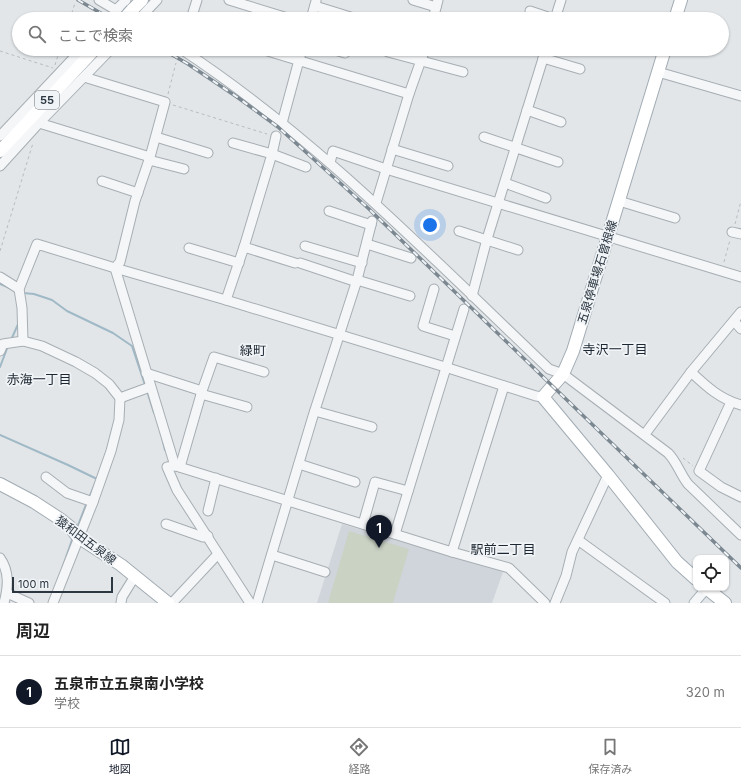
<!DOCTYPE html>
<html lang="ja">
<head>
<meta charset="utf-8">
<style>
	:root { --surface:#fff; --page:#f2f2f2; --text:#222; --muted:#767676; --line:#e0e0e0; --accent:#111827 }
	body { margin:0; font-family:Inter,"Noto Sans JP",sans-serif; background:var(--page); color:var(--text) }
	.controls { position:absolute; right:12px; bottom:12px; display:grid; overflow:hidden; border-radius:8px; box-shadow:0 1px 3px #0004 }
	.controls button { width:36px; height:36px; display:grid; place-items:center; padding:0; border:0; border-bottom:1px solid var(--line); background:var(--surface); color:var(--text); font:20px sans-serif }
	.scale { position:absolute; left:12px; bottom:10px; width:101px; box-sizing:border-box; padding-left:4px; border:2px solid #2b3640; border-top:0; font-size:11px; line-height:14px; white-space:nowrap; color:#2b3640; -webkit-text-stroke:3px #f1f4f7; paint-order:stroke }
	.you { position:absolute; left:430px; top:225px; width:14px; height:14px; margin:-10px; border:3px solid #fff; border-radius:50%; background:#1a73e8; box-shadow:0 0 0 6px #1a73e833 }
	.badge { display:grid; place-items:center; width:26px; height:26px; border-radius:50%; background:var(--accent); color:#fff; font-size:13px; font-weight:700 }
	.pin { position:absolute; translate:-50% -33px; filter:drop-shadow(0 1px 2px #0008) }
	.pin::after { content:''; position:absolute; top:21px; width:14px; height:12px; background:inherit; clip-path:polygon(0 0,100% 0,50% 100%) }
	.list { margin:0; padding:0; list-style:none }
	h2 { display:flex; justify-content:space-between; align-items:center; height:52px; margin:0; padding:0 16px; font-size:17px }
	h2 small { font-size:13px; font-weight:400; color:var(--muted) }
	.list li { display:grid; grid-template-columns:26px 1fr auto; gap:12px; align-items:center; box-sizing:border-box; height:72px; padding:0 16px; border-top:1px solid var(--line) }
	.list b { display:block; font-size:15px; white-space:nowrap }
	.list p { margin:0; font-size:13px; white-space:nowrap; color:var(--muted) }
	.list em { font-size:13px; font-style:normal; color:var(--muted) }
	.icon { flex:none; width:22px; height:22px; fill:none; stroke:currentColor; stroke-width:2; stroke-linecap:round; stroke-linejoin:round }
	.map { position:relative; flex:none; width:741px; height:603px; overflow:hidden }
	.search { position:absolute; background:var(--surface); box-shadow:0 1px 3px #0004; left:12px; right:12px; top:12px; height:44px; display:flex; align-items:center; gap:10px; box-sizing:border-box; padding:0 14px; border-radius:22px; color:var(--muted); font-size:15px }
	.sheet { height:124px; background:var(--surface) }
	nav { display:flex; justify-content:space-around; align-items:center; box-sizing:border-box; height:56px; border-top:1px solid var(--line); background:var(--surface); font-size:11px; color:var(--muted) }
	nav a { display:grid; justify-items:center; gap:2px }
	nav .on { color:var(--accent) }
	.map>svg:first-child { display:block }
</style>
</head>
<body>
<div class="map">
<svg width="741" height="603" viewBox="0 0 741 603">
	<rect width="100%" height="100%" fill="#e2e6e9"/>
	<polygon fill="#d0d5db" points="342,524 503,572 492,603 317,603"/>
	<polygon fill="#cad2c4" points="349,531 409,549 393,603 328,603"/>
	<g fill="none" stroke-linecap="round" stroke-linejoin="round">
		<g stroke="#a0b9c6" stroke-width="2">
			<polyline points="0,284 12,289"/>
			<polyline points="23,293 34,294 52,300 67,311 113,333 132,346 145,385"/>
			<polyline points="11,340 19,322"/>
			<polyline points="0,367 8,346"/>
			<polyline points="147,391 154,413"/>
			<polyline points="0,435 68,465 97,479 89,498"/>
			<polyline points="162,437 165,450"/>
			<polyline points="77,528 87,502"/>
			<polyline points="62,569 73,537"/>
		</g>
		<defs>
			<g id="minor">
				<polyline points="99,0 131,19"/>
				<polyline points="229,0 291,19"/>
				<polyline points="413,0 436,7"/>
				<polyline points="315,6 357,19"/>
				<polyline points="116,10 126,0"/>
				<polyline points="530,11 554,19"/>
				<polyline points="139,19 157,0"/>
				<polyline points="191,19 197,0"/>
				<polyline points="311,19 316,1"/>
				<polyline points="433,19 438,0"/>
				<polyline points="555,19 561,0"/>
				<path d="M181 49C318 139 431 257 549 369L563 374 668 453C677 462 680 474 688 484L741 535"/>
				<polyline points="261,49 409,94"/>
				<polyline points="331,49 345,53"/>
				<polyline points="388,52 463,72"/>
				<polyline points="543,58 580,69"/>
				<polyline points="658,72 741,96"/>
				<polyline points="84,77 165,102 150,157 135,201 120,262 115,268"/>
				<polyline points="527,110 561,122"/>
				<polyline points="39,123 150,157"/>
				<polyline points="282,123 302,49"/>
				<polyline points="0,136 82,49"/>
				<polyline points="156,137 208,153"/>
				<polyline points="484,137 558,162"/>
				<polyline points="233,143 272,154 306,167"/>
				<polyline points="392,149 448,166"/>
				<polyline points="149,160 184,169"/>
				<polyline points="330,163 333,151 386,169 741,277"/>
				<polyline points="0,166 39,123 111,49"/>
				<polyline points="102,181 138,193"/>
				<polyline points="505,183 546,198"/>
				<polyline points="619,201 675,218"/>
				<polyline points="376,203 409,94 425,49"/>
				<polyline points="329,211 371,225"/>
				<polyline points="459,231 518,250"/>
				<polyline points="732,232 741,234"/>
				<polyline points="367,244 411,258"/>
				<polyline points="305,246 362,263"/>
				<polyline points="244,247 295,263"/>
				<polyline points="189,248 239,263"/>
				<polyline points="300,263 357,282"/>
				<polyline points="115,268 175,466 176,466 452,552 509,568 545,603"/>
				<polyline points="0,277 19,289"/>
				<polyline points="357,280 410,296"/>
				<polyline points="434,289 423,326 455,336"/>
				<polyline points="472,296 487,239 546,49"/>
				<polyline points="226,300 244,247 272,154 276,136"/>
				<polyline points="734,321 741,329"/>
				<polyline points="23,341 22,308 19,289 37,244 115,268 226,300 445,367 536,396 543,397"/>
				<polyline points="0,351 3,344 23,341 42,346 76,362 95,373 109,384 120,398 119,420 111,451 93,502 53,603"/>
				<path d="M691 372C707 387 720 399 741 405"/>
				<polyline points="146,373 202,391 180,467"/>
				<polyline points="202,391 214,357 264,372"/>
				<polyline points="201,394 247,407"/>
				<polyline points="120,398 150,387"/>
				<polyline points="731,402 699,471 721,487 741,497"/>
				<polyline points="315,411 372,427"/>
				<polyline points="645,434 691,372 741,312"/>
				<polyline points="299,464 355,482"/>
				<polyline points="175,466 167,467 177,490 250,603"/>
				<polyline points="46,477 67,493 93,502"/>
				<polyline points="208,511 216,478"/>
				<polyline points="166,524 203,537 208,536"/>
				<polyline points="363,524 375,482 408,491"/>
				<polyline points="395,534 464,309"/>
				<polyline points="578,540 665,603"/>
				<polyline points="452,552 504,386"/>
				<polyline points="272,555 325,572"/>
				<path d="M0 558C10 572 8 588 4 603"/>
				<polyline points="7,593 29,603"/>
				<polyline points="121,603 122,597 135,576"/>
				<polyline points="172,603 218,554"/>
				<polyline points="257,603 313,416 357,280 372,221"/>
				<polyline points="555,603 566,576 572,552 608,475"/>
				<polyline points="694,603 706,589"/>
			</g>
			<g id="major">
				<polyline points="132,10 142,0"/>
				<polyline points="675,19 681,0"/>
				<polyline points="665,49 573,351 563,374 543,397 608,475 677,562 696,579"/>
				<polyline points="0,151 95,49"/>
				<polyline points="0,484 34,502 60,519 70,527 78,537 121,565 168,603"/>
				<polyline points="706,588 725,603"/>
			</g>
		</defs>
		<use href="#minor" stroke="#a7aeb3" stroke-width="11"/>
		<use href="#major" stroke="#a2acb4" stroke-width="14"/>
		<g stroke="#b8bcc1" stroke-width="1" stroke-dasharray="3 3" stroke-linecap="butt">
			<polyline points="70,19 75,3"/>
			<polyline points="0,51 53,68"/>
			<polyline points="55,65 60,49"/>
			<polyline points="168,94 176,63"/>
			<polyline points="173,105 267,134"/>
			<polyline points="735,224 741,201"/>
			<polyline points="0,251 33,143"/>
			<polyline points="724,262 730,240"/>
			<polyline points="683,458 693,466"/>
		</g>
		<use href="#minor" stroke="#f4f6f8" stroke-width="9"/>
		<use href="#major" stroke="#fff" stroke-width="12"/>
		<defs>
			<g id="rail">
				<polyline points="78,0 111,19"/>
				<polyline points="162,49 188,64 237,97 278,127 369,209 741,568"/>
			</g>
		</defs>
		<use href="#rail" stroke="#7c8891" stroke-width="3.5"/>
		<use href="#rail" stroke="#f1f4f7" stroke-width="2" stroke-dasharray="6" stroke-linecap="butt"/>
		<defs>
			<polyline id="major-bridge" points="124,19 132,10"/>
		</defs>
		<use href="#major-bridge" stroke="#a2acb4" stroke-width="14" stroke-linecap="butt"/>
		<use href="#major-bridge" stroke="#fff" stroke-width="12"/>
	</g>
	<g text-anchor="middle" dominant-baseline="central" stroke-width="3.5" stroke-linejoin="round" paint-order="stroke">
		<rect fill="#f1f4f7" stroke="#666f77" stroke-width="1" x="35" y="91" width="24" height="18" rx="3"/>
		<g font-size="11" font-weight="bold" fill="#2b3640">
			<text x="47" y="100">55</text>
		</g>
		<g font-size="12" fill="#2b3640" stroke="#f1f4f7">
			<text transform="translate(597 272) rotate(-73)">五泉停車場石曽根線</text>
			<text transform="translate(86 540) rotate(37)">猿和田五泉線</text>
		</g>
		<g font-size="13" fill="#1d2731" stroke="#f1f4f7">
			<text x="615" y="349">寺沢一丁目</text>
			<text x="253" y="350">緑町</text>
			<text x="39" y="379">赤海一丁目</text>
			<text x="503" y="549">駅前二丁目</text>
		</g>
	</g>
</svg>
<div class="controls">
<button><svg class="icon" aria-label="locate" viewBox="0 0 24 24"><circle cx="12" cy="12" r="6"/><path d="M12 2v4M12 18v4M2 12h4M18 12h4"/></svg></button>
</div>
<div class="scale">100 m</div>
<div class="you"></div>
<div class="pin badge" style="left:379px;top:548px">1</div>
<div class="search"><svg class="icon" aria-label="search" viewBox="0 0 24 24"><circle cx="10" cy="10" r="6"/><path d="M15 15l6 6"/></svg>ここで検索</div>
</div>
<section class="sheet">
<h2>周辺<small></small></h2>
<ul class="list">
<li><span class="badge">1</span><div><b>五泉市立五泉南小学校</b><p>学校</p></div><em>320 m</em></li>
</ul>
</section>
<nav>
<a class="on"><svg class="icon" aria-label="map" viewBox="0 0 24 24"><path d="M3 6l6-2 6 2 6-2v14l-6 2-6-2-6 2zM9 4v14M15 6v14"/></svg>地図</a>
<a><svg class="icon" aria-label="directions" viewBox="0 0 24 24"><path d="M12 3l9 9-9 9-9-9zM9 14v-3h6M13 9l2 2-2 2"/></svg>経路</a>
<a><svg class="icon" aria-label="saved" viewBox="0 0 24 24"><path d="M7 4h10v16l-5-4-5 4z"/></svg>保存済み</a>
</nav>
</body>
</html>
